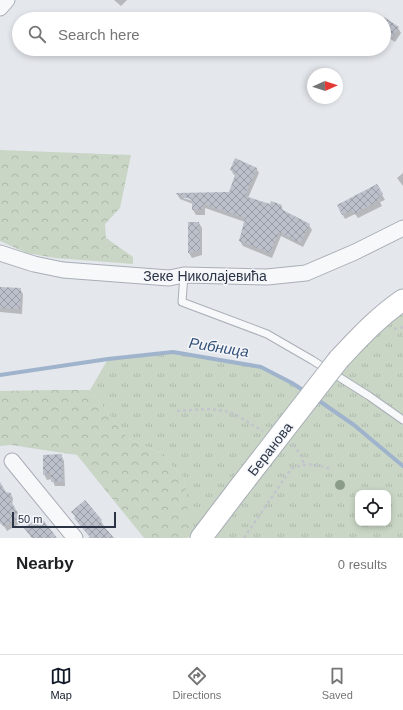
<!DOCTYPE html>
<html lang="en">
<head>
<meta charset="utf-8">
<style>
	:root { --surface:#fff; --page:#f2f2f2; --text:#202124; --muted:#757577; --line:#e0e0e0; --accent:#111827 }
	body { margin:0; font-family:Arial,sans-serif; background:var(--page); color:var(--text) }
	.controls { position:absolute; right:12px; bottom:12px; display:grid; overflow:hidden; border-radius:8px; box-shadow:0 2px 6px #0003 }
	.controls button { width:36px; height:36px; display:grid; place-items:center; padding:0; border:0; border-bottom:1px solid var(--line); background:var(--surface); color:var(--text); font:20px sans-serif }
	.compass { position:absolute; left:307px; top:68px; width:36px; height:36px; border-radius:50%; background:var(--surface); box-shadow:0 2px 6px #0003; rotate:87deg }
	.scale { position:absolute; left:12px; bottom:10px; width:104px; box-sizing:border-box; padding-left:4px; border:2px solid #2b3445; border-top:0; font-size:11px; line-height:14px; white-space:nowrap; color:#2b3445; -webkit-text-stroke:3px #f4f6f9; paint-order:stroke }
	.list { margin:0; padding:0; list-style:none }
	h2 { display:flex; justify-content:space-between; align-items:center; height:52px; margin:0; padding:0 16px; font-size:17px }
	h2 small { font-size:13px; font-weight:400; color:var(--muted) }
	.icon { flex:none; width:22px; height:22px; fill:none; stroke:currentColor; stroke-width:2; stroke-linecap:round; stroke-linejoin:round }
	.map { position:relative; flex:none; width:403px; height:538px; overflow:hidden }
	.search { position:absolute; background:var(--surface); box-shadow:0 2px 6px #0003; left:12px; right:12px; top:12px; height:44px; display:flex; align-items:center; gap:10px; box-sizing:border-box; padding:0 14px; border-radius:22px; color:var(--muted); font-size:15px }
	.sheet { height:116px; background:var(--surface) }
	nav { display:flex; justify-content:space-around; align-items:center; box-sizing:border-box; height:56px; border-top:1px solid var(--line); background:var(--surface); font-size:11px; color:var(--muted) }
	nav a { display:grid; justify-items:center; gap:2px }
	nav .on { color:var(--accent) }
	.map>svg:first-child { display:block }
</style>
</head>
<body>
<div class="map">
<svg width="403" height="538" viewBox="0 0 403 538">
	<defs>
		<pattern id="grass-tufts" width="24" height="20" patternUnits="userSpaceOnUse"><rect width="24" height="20" fill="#c9d6c5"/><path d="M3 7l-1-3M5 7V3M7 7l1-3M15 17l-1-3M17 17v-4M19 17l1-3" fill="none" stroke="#adb8ab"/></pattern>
		<pattern id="forest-crowns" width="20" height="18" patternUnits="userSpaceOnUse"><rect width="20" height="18" fill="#c9d6c5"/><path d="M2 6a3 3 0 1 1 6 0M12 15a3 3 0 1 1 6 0" fill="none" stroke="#adb8ab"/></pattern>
		<pattern id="building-cross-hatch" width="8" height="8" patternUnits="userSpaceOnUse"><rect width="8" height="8" fill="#bbc0ca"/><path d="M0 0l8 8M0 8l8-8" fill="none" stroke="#989da6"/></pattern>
	</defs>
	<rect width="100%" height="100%" fill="#e4e7ec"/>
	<path fill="url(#grass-tufts)" fill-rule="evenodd" d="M386 311 403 315V538H189L185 479 160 453 128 438 90 390 108 359 173 352 261 367 292 383 315 398ZM358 493H388V523H358Z"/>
	<g fill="url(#forest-crowns)">
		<polygon points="0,150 131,155 120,208 105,224 106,238 133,257 133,264 55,258 27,253 0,241"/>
		<polygon points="56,390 90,390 128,438 160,453 185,479 190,535 187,538 144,538 77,455 11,445 0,446 0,391"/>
	</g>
	<g fill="#0003" fill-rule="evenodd">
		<polygon points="114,0 127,0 121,6"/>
		<polygon points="383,18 398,28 401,33 395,42 384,35"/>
		<path d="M256 168 259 173 248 198 271 206H281L284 212 309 225 312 230 303 247 281 236 272 258 243 246 240 241 245 222 205 208V215H196L193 210V204L180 199 177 194 230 193 236 176 234 175 231 170ZM188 197 197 202 183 198Z"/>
		<polygon points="403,173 403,186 397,178"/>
		<polygon points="377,185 385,200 380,202 382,206 358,218 355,214 345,219 338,206"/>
		<polygon points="199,223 202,228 202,255 192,258 189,253"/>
		<polygon points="0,288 20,289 23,294 22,314 0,312"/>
		<polygon points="61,455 64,461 65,486 55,486 52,479 47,480 44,474"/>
		<polygon points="0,492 11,494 13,499 12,505 22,522 7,531 0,519"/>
		<polygon points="73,512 101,521 104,526 103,527 113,538 88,538 90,537 79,524"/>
	</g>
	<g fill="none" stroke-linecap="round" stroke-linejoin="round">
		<g stroke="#9fb4cc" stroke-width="4">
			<polyline points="0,375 108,359 173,352 261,367 292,383 306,392"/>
			<polyline points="315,398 354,425 403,466"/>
		</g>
	</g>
	<g fill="url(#building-cross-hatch)">
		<polygon points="384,17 399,27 392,38 384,32"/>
		<polygon points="235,158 257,168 245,196 270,204 271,201 282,205 281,209 310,224 300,243 279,232 270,253 239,241 245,218 203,204 203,210 192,210 192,200 176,194 176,193 229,192 236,172 230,170"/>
		<polygon points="377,184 383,194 378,196 380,200 354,214 352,210 342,215 337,205"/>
		<polygon points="188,222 199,222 200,250 188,253"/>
		<polygon points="0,287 21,288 20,309 0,308"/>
		<polygon points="62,454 63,481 51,482 51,474 43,475 43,455"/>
		<polygon points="0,482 6,492 11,493 10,499 20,517 4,527 0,523"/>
		<polygon points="85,500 102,520 100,522 114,538 91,538 74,518 76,517 71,512"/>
		<polygon points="40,516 57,538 32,538 24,528"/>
	</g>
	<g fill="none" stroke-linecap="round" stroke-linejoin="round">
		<defs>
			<polyline id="lane" points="184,275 182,302 267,334 312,360 369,396 403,420"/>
			<g id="street">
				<polyline points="0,8 7,0"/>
				<polyline points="0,253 34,264 63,270 169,278 184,275 267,277 306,273 355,252 403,228"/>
				<polyline points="12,461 75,538"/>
			</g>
			<g id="secondary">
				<path d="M339 359C359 338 378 317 403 300"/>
				<polyline points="201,538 239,488"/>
			</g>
		</defs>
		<use href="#lane" stroke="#a9aeb7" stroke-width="9"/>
		<use href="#street" stroke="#a9aeb7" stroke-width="17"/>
		<use href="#secondary" stroke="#a9aeb7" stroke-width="23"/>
		<g stroke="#c2c5cb" stroke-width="2.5" stroke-dasharray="3 3" stroke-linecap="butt">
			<polyline points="394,329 403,327"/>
			<path d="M177 411C196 410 218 406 236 415 245 420 253 426 263 431"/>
			<polyline points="293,445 301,455 304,465"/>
			<path d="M244 538 291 469C305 462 318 464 332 470"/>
		</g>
		<use href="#lane" stroke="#f7f8fa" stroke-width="7"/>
		<use href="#street" stroke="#f7f8fa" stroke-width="15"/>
		<use href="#secondary" stroke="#fff" stroke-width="21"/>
		<defs>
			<polyline id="secondary-bridge" points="239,488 339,359"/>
		</defs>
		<use href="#secondary-bridge" stroke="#a9aeb7" stroke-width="23" stroke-linecap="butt"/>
		<use href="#secondary-bridge" stroke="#fff" stroke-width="21"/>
	</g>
	<circle fill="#899d89" cx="340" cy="485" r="5"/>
	<g text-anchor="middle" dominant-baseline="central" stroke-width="3" stroke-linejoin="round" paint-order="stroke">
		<g font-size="14" fill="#2b3445" stroke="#f4f6f9">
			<text x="205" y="276">Зеке Николајевића</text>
			<text transform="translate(270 449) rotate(-52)">Беранова</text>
		</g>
		<g font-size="15" font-style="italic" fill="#34527a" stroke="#f4f6f9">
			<text transform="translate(219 347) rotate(9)">Рибница</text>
		</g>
	</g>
</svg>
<div class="controls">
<button><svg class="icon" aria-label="locate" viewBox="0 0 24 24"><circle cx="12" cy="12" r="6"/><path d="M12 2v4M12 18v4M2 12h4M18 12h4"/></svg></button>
</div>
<svg class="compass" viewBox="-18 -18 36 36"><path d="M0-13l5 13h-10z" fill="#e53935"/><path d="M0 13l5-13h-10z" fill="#757577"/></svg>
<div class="scale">50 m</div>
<div class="search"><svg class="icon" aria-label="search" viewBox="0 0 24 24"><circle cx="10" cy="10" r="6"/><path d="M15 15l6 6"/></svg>Search here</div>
</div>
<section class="sheet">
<h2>Nearby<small>0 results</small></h2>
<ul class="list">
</ul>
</section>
<nav>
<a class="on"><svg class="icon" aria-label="map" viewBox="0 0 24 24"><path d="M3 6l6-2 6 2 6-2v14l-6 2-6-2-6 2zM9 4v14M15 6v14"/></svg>Map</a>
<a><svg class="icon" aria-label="directions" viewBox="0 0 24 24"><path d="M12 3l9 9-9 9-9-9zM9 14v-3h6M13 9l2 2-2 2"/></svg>Directions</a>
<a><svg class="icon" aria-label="saved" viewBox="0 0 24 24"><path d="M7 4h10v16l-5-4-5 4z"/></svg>Saved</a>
</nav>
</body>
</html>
